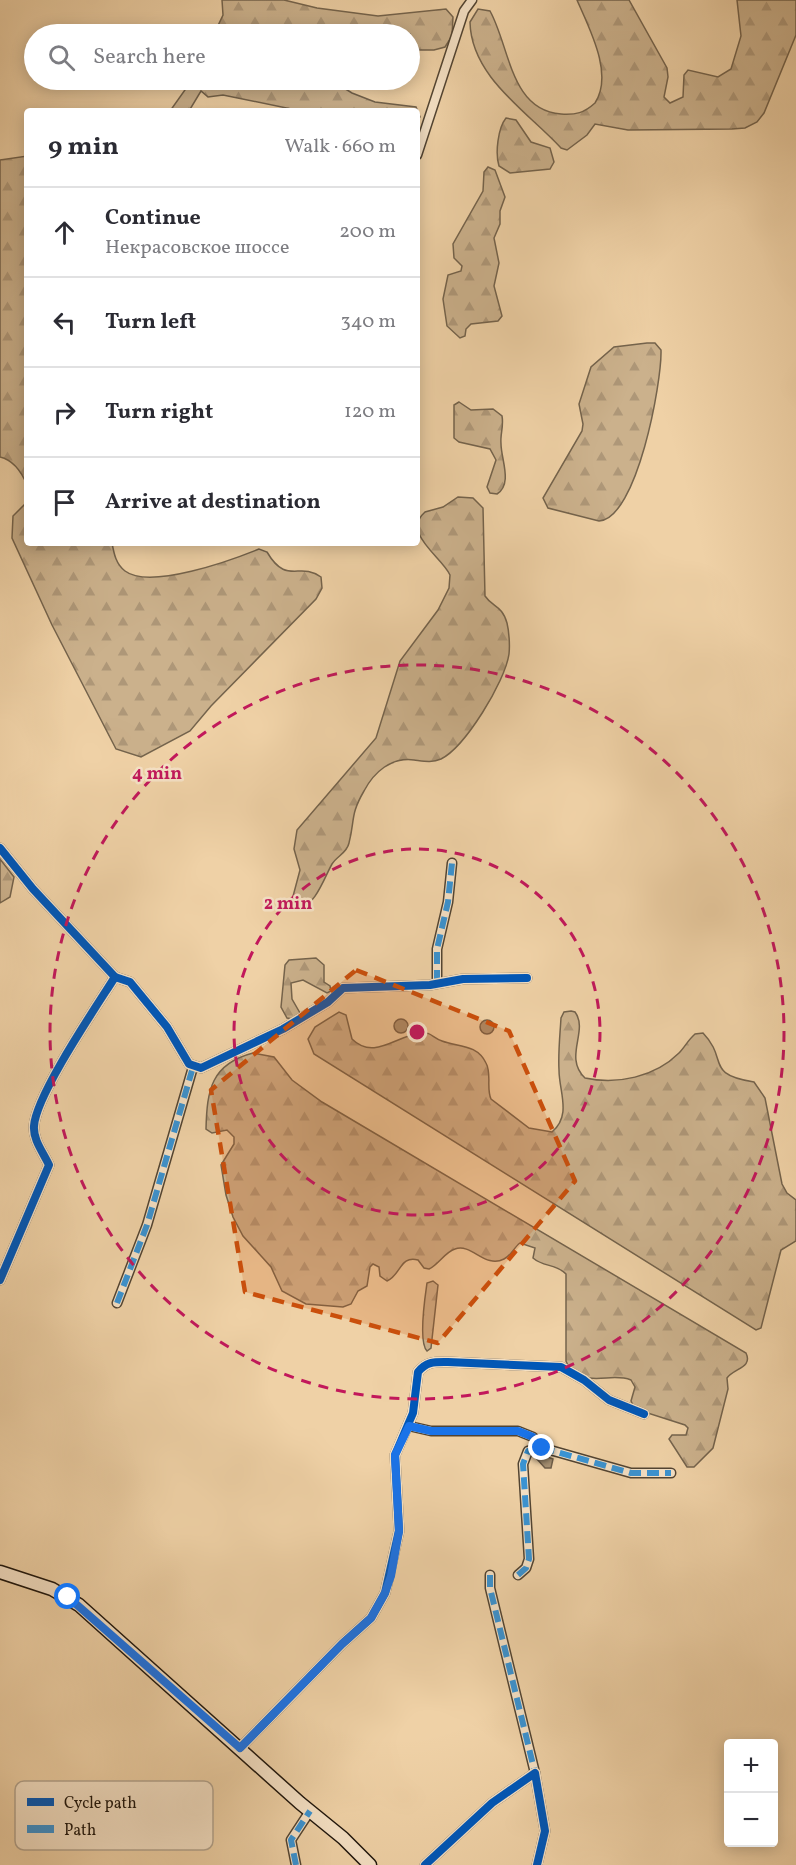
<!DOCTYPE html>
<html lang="en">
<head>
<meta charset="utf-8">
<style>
	:root { --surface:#fff; --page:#f2f2f3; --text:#2b2b33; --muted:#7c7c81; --line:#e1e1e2 }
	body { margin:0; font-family:Vollkorn,serif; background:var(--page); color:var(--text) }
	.controls { position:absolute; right:18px; bottom:18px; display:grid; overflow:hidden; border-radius:6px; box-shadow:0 3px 15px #0003 }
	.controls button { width:54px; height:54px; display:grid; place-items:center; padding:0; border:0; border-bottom:2px solid var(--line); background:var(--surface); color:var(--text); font:30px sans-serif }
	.stop { position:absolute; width:18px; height:18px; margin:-14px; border:4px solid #1a73e8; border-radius:50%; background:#fff }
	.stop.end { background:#1a73e8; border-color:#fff; box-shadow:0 2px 6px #0008 }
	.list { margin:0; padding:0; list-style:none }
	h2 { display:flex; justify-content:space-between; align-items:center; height:78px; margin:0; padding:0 24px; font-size:26px }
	h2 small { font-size:20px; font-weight:400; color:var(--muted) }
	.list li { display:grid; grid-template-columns:39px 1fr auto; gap:18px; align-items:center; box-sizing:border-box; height:90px; padding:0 24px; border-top:2px solid var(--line) }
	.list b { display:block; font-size:22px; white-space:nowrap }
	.list p { margin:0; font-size:20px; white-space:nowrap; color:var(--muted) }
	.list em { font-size:20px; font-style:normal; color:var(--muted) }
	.icon { flex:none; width:33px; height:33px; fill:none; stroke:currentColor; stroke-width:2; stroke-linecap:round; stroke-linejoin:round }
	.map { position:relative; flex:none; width:796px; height:1865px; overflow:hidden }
	.search { position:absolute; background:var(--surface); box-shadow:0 3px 15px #0003; left:24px; top:24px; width:396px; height:66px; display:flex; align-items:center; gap:15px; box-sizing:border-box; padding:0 21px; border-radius:33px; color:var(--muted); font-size:22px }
	.panel { position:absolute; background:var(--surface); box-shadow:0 3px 15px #0003; left:24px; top:108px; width:396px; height:438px; border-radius:6px }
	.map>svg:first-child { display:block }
</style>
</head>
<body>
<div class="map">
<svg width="796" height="1865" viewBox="0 0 796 1865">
	<defs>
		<pattern id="forest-firs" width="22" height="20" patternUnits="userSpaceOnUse" patternTransform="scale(1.5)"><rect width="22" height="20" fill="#cbb18c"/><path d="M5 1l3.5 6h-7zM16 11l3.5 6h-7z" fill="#ae9778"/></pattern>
		<pattern id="water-ripples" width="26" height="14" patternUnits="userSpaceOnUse" patternTransform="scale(1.5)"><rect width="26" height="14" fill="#a89172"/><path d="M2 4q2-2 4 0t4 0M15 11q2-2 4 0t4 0" fill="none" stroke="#88755c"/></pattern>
	</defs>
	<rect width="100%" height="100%" fill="#efd1a6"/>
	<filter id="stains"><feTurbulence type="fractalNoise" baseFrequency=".00333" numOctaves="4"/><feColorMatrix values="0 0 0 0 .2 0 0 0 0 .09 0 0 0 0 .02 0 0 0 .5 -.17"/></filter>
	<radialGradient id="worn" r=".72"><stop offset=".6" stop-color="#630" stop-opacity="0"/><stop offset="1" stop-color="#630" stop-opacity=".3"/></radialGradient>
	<g fill="url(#forest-firs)" stroke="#74634c" stroke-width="1.5">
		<polygon points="222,0 284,0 317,8 378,16 446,9 453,17 452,36 445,47 434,50 410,50 410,34 214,34 223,15"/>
		<path d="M577 0H629L667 68 668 77 664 97 670 103 683 97 684 75 688 70 718 77 731 69 741 36 737 0H796V35L764 113 757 122 745 128 732 129 628 130 595 124 587 135 567 150 561 148C528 112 471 77 470 22L478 9 490 11C510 47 510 110 561 114 576 115 584 113 595 103 614 74 589 28 577 0Z"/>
		<polygon points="192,80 331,80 352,93 375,102 416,107 420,117 417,121 417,111 301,111 223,95 208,97 201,91 189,111 170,111"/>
		<path d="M506 118 516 120 531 142 550 148 554 162 550 169 510 173 499 166C495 153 498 128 506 118Z"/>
		<path d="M27 156V485C22 473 13 460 0 457V160Z"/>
		<polygon points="488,167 495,170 505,197 500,211 500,224 494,238 499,263 494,286 502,316 498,321 471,324 466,329 465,336 460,338 447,326 443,299 448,275 461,271 462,266 454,258 453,244 483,191 484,172"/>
		<path d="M647 343H655L661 350C662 382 637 519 599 521L548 508 543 498 582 431 583 424 579 404 591 367 614 347Z"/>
		<path d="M459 402 471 410 493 409 502 416C504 426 500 434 501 444 501 459 513 484 497 494L490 493 487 487 496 460 490 449 459 442 454 438V405Z"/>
		<path d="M458 497 473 498 483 508 485 596C493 608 502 605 507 623 509 631 510 645 509 654 505 682 465 747 441 759 432 763 423 761 414 760 391 757 374 772 364 791 350 815 355 820 349 843 347 853 337 856 332 864 325 876 315 907 298 909L292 900 300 870 294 849 297 830 376 738 400 661 438 610 449 588 450 575C442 557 401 533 425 512L443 507Z"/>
		<path d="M27 502V543H112C114 554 116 564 125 571 150 590 232 560 259 549L267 552C287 586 299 561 321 577L322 588 316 599 211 706 190 731 141 757 116 749 52 625 12 538 13 516Z"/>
		<polygon points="0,859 14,877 10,897 0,903"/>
		<polygon points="316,958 324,965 324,982 330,986 331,991 327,993 303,980 291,983 292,999 300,1013 293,1019 287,1018 281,1007 285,965 289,960"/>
		<path d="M571 1011 575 1012C589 1031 563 1057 585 1078 617 1085 655 1077 679 1053 685 1047 688 1040 695 1034L703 1033C729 1060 704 1074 754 1082L765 1098 782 1184 787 1193 796 1200V1241L781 1250 761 1328 756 1330 314 1054 308 1039 315 1027 339 1012 346 1015 352 1039C374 1061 397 1035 421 1033 430 1031 433 1038 442 1041 458 1047 477 1044 486 1063 492 1074 486 1088 491 1099L529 1128 552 1132C572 1115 559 1092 559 1070 558 1053 560 1035 561 1018L564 1012Z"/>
		<path d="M253 1053 274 1057 292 1080 322 1102 746 1353C753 1368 734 1368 727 1378L728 1389 713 1448 694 1467H687L669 1439 672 1435H686L688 1428 685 1425 635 1409 631 1401 635 1387 631 1380C610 1372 594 1387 570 1370L566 1361V1274C557 1264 543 1267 533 1258L535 1248 520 1243C514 1247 512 1255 504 1259 485 1269 472 1243 455 1249 445 1252 438 1265 429 1269L424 1268 418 1260C400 1255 401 1275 387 1281L380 1276 379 1267 373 1264 370 1267 367 1286 358 1291 351 1304 343 1307 306 1304 282 1291 271 1267 243 1236 233 1217 226 1195 221 1165 234 1144V1137L227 1130 212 1133 206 1129C207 1090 211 1064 253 1053Z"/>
		<path d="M433 1281 438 1285 431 1348 427 1351C418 1342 425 1297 427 1283Z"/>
	</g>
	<g fill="url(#water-ripples)" stroke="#715f49" stroke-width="1.5">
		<circle cx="401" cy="1026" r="7"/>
		<circle cx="487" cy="1027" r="7"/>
		<polygon points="539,1454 553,1459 551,1468 545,1468 536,1458"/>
	</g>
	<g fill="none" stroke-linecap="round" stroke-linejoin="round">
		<defs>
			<g id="street">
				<polyline points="417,155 464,11 472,0"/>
				<path d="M0 848 33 889 115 977C96 1007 36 1095 34 1126 33 1140 43 1152 49 1165L0 1280"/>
				<polyline points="115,977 130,982 167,1027 189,1064 201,1068 283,1029 328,1002 343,988 430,985 463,979 527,978"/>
				<polyline points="437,982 437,949 448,902 452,863"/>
				<polyline points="117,1303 147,1225 193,1067"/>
				<polyline points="409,1426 431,1431 518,1431 533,1437 542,1448"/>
				<polyline points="490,1575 490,1588 535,1773"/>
				<polyline points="518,1575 526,1568 529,1559 523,1464 528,1451 543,1448 631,1473 671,1473"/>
				<path d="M240 1748 342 1644 371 1618 385 1593 399 1531 395 1455 413 1413 418 1372C427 1361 435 1362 448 1362L561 1367 584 1380 609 1400 644 1414"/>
				<polyline points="296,1865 291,1840 310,1811"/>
				<polyline points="425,1865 492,1803 535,1773 545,1831 537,1865"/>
			</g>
			<polyline id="secondary" points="0,1572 52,1589 79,1605 300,1803 343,1838 370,1865"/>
		</defs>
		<use href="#street" stroke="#524432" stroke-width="11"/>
		<use href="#secondary" stroke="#1e150c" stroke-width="15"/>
		<use href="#street" stroke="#f5e1c5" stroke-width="8"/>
		<use href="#secondary" stroke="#f5e1c5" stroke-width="12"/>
		<g stroke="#3a93d2" stroke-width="6" stroke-dasharray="12 6" stroke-linecap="butt">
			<polyline points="437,982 437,949 448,902 452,863"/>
			<polyline points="117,1303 147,1225 193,1067"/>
			<polyline points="409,1426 431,1431 518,1431 533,1437 542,1448"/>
			<polyline points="490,1575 490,1588 535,1773"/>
			<polyline points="518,1575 526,1568 529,1559 523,1464 528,1451 543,1448 631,1473 671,1473"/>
			<polyline points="296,1865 291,1840 310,1811"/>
		</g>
		<defs>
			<g id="cycleway">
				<path d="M0 848 33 889 115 977C96 1007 36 1095 34 1126 33 1140 43 1152 49 1165L0 1280"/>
				<polyline points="115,977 130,982 167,1027 189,1064 201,1068 283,1029 328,1002 343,988 430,985 463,979 527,978"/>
				<path d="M240 1748 342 1644 371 1618 385 1593 399 1531 395 1455 413 1413 418 1372C427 1361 435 1362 448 1362L561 1367 584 1380 609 1400 644 1414"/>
				<polyline points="425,1865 492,1803 535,1773 545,1831 537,1865"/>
			</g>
		</defs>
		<use href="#cycleway" stroke="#f5e1c5" stroke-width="11"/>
		<use href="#cycleway" stroke="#0057b8" stroke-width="8"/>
	</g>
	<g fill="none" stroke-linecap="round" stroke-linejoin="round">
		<polyline stroke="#1a73e8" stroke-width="8" points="68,1597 240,1748 342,1644 371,1618 385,1593 391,1576 399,1531 395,1455 409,1426 431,1431 518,1431 533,1437 542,1448"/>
	</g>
	<path fill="#ca4f0c" fill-opacity="0.2" stroke="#ca4f0c" stroke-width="4.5" stroke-dasharray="12 8" stroke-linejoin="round" d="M356 970 509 1031 575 1181 438 1343 245 1292 211 1090Z"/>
	<g fill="none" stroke="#c2185b" stroke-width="3" stroke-dasharray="10 8">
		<circle cx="417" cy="1032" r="183"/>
		<circle cx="417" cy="1032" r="367"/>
	</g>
	<rect x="15" y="1781" width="198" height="69" rx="9" fill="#f5e1c5" stroke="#b4a48e" stroke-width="1.5"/>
	<rect x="27" y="1798" width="27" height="8" fill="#0057b8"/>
	<rect x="27" y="1825" width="27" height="8" fill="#3a93d2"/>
	<g font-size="16" fill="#1e150c">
		<text x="64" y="1808">Cycle path</text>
		<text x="64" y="1835">Path</text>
	</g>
	<circle cx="417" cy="1032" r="9" fill="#c2185b" stroke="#f5e1c5" stroke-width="3"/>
	<g font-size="18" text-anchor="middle" font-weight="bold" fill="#c2185b" stroke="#f5e1c5" stroke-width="5" stroke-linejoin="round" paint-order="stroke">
		<text x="157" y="779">4 min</text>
		<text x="288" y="909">2 min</text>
	</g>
	<rect width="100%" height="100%" filter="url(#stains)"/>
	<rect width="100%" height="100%" fill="url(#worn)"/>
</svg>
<div class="controls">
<button>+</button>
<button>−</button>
</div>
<div class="stop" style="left:68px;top:1597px"></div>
<div class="stop end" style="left:542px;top:1448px"></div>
<div class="search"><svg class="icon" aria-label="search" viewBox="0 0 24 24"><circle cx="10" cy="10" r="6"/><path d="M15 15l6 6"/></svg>Search here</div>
<section class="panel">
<h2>9 min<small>Walk · 660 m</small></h2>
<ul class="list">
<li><svg class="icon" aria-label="ahead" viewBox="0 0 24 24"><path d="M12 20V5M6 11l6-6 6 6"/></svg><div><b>Continue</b><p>Некрасовское шоссе</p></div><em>200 m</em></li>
<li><svg class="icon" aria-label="left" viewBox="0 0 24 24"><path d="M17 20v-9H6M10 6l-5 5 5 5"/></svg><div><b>Turn left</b></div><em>340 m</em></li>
<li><svg class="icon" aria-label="right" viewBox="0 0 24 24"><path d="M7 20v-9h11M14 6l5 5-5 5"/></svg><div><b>Turn right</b></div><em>120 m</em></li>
<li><svg class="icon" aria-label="arrive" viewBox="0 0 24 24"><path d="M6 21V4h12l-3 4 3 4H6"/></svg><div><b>Arrive at destination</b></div></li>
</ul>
</section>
</div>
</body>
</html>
